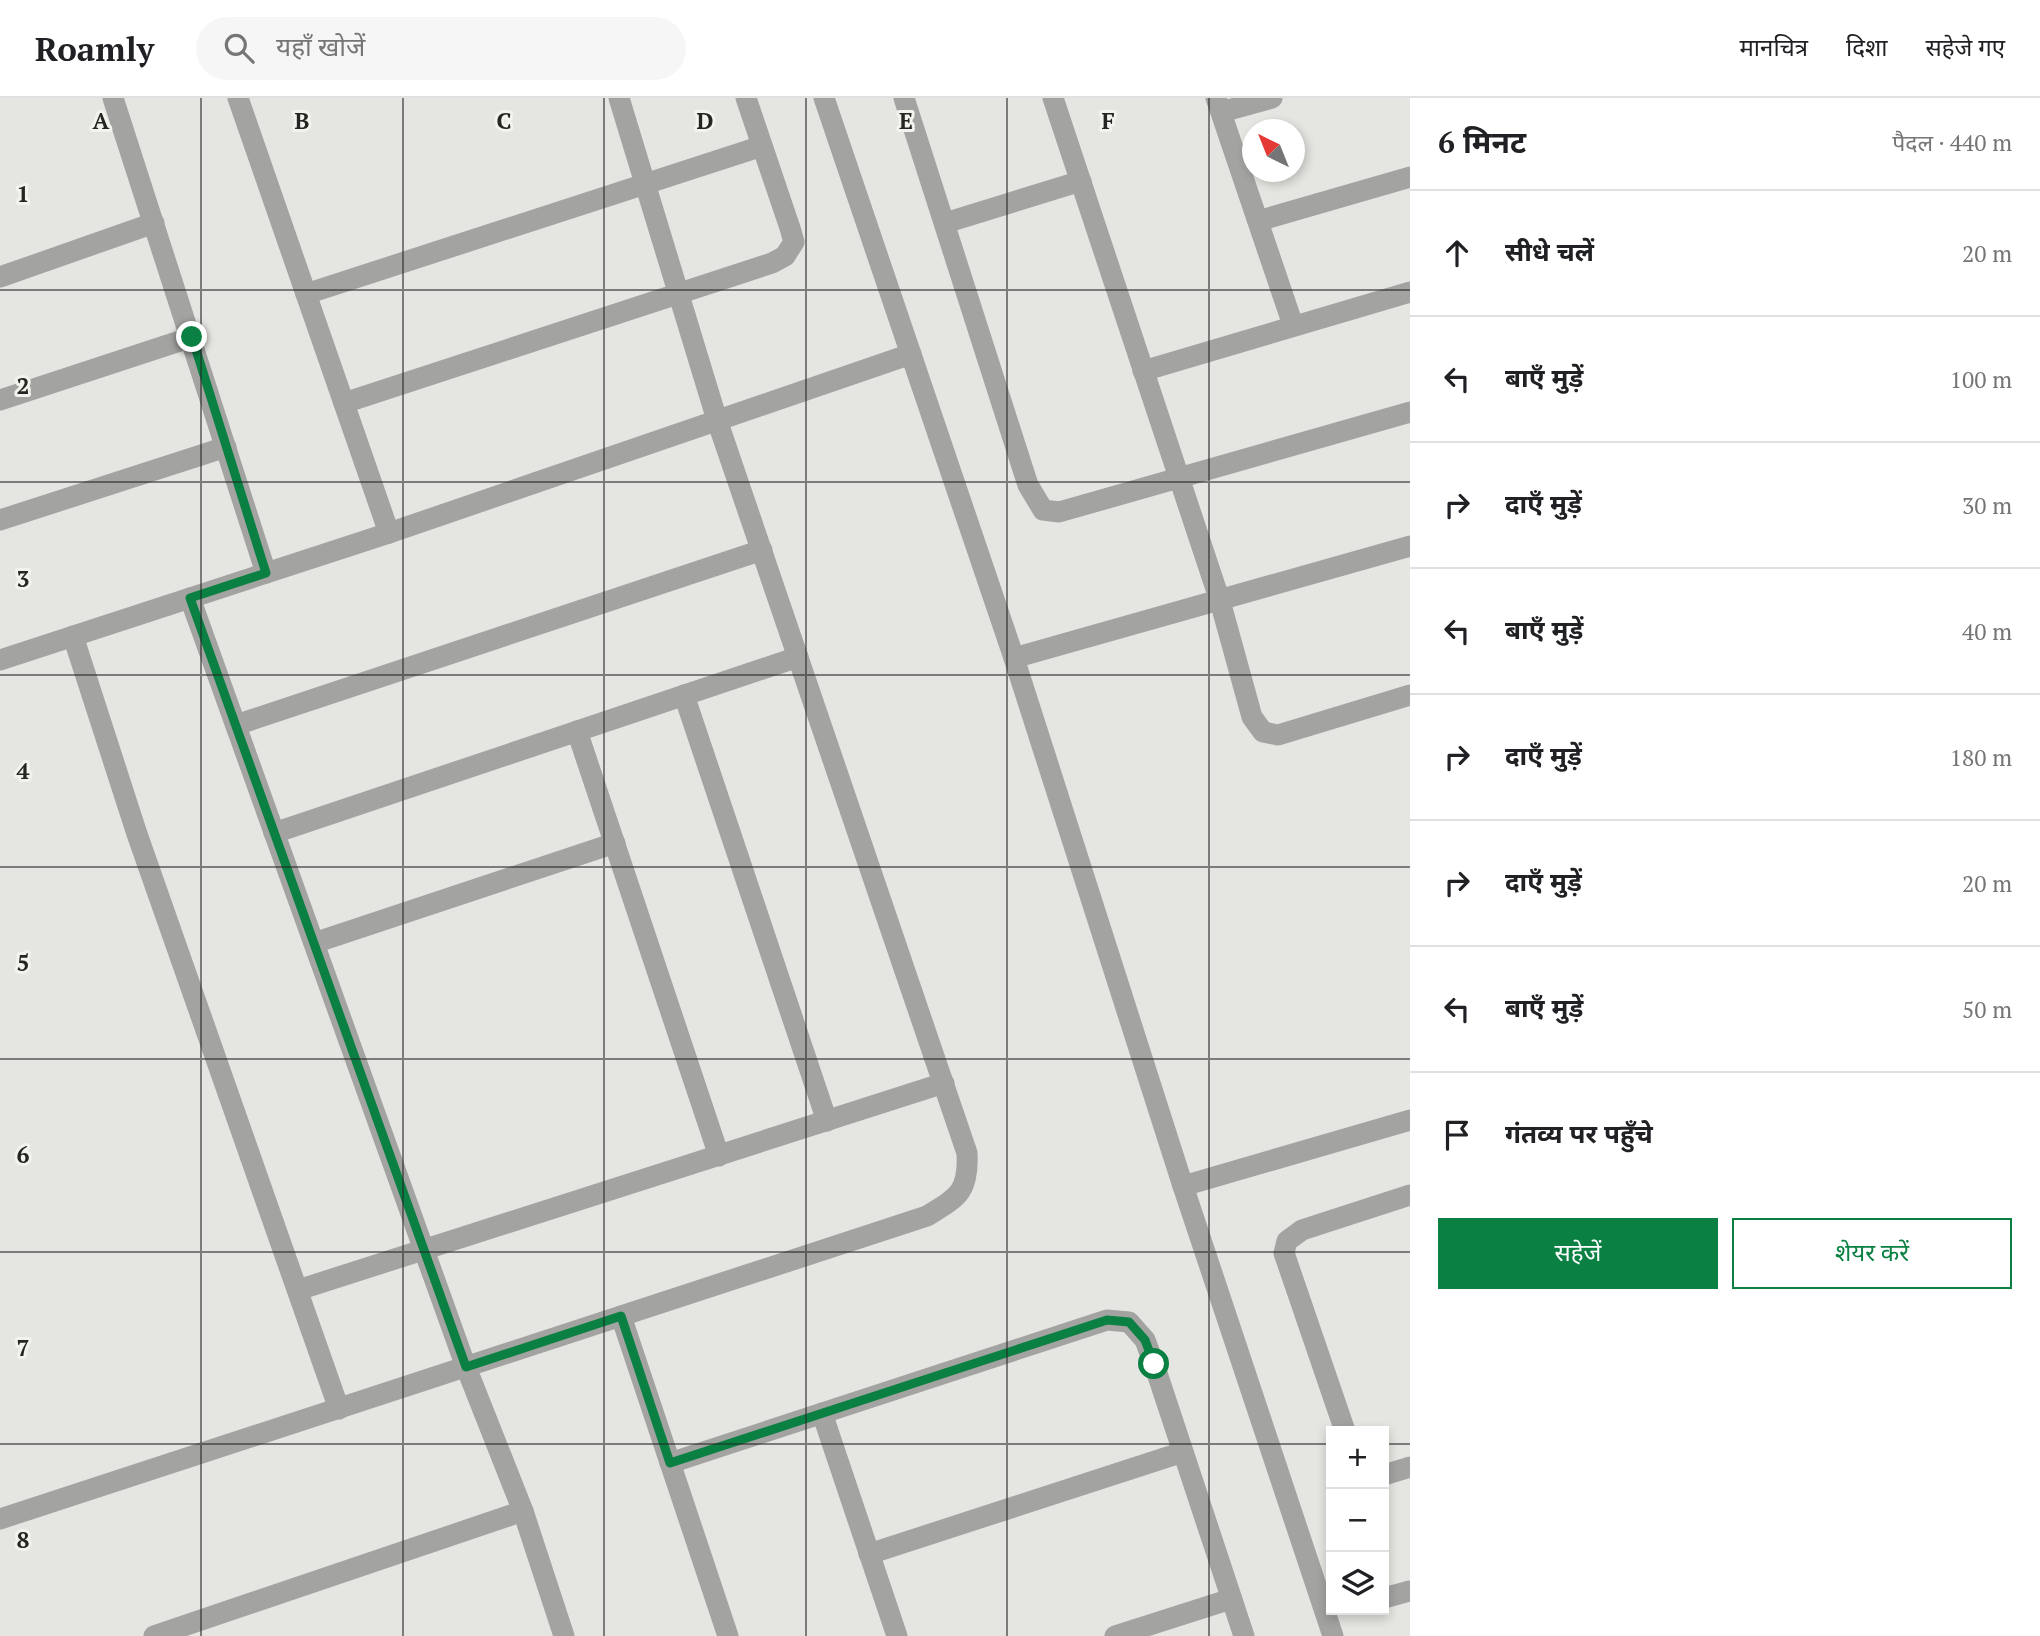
<!DOCTYPE html>
<html lang="hi">
<head>
<meta charset="utf-8">
<style>
	:root { --surface:#fff; --page:#f6f6f6; --text:#202124; --muted:#757577; --line:#e0e0e0; --accent:#0b8043 }
	body { margin:0; font-family:"PT Serif","Noto Sans Devanagari",serif; background:var(--page); color:var(--text) }
	.controls { position:absolute; right:21px; bottom:21px; display:grid; overflow:hidden; border-radius:0px; box-shadow:0 4px 10px #0003 }
	.controls button { width:63px; height:63px; display:grid; place-items:center; padding:0; border:0; border-bottom:2px solid var(--line); background:var(--surface); color:var(--text); font:35px sans-serif }
	.compass { position:absolute; left:1242px; top:21px; width:63px; height:63px; border-radius:50%; background:var(--surface); box-shadow:0 4px 10px #0003; rotate:317deg }
	.stop { position:absolute; width:21px; height:21px; margin:-16px; border:5px solid #0b8043; border-radius:50%; background:#fff }
	.stop.end { background:#0b8043; border-color:#fff; box-shadow:0 2px 7px #0008 }
	.list { margin:0; padding:0; list-style:none }
	h2 { display:flex; justify-content:space-between; align-items:center; height:91px; margin:0; padding:0 28px; font-size:30px }
	h2 small { font-size:23px; font-weight:400; color:var(--muted) }
	.list li { display:grid; grid-template-columns:46px 1fr auto; gap:21px; align-items:center; box-sizing:border-box; height:126px; padding:0 28px; border-top:2px solid var(--line) }
	.list b { display:block; font-size:26px; white-space:nowrap }
	.list em { font-size:23px; font-style:normal; color:var(--muted) }
	.actions { display:flex; gap:14px; padding:21px 28px }
	.actions a { flex:1; padding:16px 0; border:2px solid var(--accent); border-radius:0px; text-align:center; font-size:24px; color:var(--accent) }
	.actions .main { background:var(--accent); color:#fff }
	.icon { flex:none; width:38px; height:38px; fill:none; stroke:currentColor; stroke-width:2; stroke-linecap:round; stroke-linejoin:round }
	.map { position:relative; flex:none; width:1410px; height:1538px; overflow:hidden }
	header { display:flex; align-items:center; gap:42px; box-sizing:border-box; height:98px; padding:0 35px; background:var(--surface); border-bottom:2px solid var(--line) }
	header strong { font-size:33px }
	nav { display:flex; gap:38px; margin-inline-start:auto; font-size:24px }
	.search { width:490px; height:63px; background:var(--page); display:flex; align-items:center; gap:18px; box-sizing:border-box; padding:0 24px; border-radius:38px; color:var(--muted); font-size:26px }
	main { display:flex }
	aside { flex:1; background:var(--surface) }
	.map>svg:first-child { display:block }
</style>
</head>
<body>
<header>
<strong>Roamly</strong>
<div class="search"><svg class="icon" aria-label="search" viewBox="0 0 24 24"><circle cx="10" cy="10" r="6"/><path d="M15 15l6 6"/></svg>यहाँ खोजें</div>
<nav><a>मानचित्र</a><a>दिशा</a><a>सहेजे गए</a></nav>
</header>
<main>
<div class="map">
<svg width="1410" height="1538" viewBox="0 0 1410 1538">
	<rect width="100%" height="100%" fill="#e5e5e1"/>
	<g fill="none" stroke-linecap="round" stroke-linejoin="round">
		<g stroke="#a3a3a1" stroke-width="21">
			<polyline points="113,0 266,475"/>
			<polyline points="238,0 389,435"/>
			<polyline points="824,0 1014,560 1183,1088 1333,1538"/>
			<polyline points="904,0 1028,387 1043,412 1059,414 1410,314"/>
			<polyline points="1053,0 1220,503 1252,619 1263,634 1278,637 1410,597"/>
			<polyline points="1216,0 1293,227"/>
			<polyline points="1221,14 1272,0"/>
			<polyline points="1258,123 1410,79"/>
			<polyline points="945,125 1081,83"/>
			<polyline points="0,179 154,125"/>
			<polyline points="306,196 762,48"/>
			<polyline points="1143,273 1410,194"/>
			<polyline points="0,302 192,239"/>
			<polyline points="344,305 772,165 785,158 794,144 790,130 746,0"/>
			<polyline points="0,422 226,349"/>
			<polyline points="190,500 466,1269 523,1413 564,1538"/>
			<polyline points="73,538 137,736 339,1311"/>
			<polyline points="1014,560 1410,448"/>
			<polyline points="0,562 389,435 911,256"/>
			<polyline points="684,597 827,1023"/>
			<polyline points="236,627 762,452"/>
			<polyline points="577,633 719,1058"/>
			<polyline points="274,735 798,559"/>
			<polyline points="314,845 615,745"/>
			<polyline points="1183,1088 1410,1022"/>
			<polyline points="298,1192 944,985"/>
			<polyline points="621,1218 728,1538"/>
			<polyline points="822,1315 897,1538"/>
			<polyline points="1345,1333 1284,1155 1287,1143 1302,1132 1410,1097"/>
			<polyline points="670,1365 1107,1222 1129,1224 1145,1242 1154,1266 1244,1538"/>
			<polyline points="1384,1377 1410,1369"/>
			<path d="M0 1421 927 1118C958 1099 969 1094 967 1055L717 322 619 0"/>
			<polyline points="869,1456 1183,1354"/>
			<polyline points="1384,1500 1410,1493"/>
			<polyline points="154,1538 523,1413"/>
			<polyline points="1115,1538 1231,1501"/>
		</g>
	</g>
	<g fill="none" stroke-linecap="round" stroke-linejoin="round">
		<polyline stroke="#0b8043" stroke-width="9" points="192,239 266,475 190,500 466,1269 621,1218 670,1365 1107,1222 1129,1224 1145,1242 1154,1266"/>
	</g>
	<path fill="none" stroke="#252524" stroke-width="2" stroke-opacity="0.55" d="M201 0V1538M403 0V1538M604 0V1538M806 0V1538M1007 0V1538M1209 0V1538M0 192H1410M0 384H1410M0 577H1410M0 769H1410M0 961H1410M0 1154H1410M0 1346H1331M1384 1346H1410"/>
	<g font-size="23" text-anchor="middle" font-weight="bold" fill="#252524" stroke="#f3f3ee" stroke-width="6" stroke-linejoin="round" paint-order="stroke">
		<text x="101" y="31">A</text>
		<text x="302" y="31">B</text>
		<text x="504" y="31">C</text>
		<text x="705" y="31">D</text>
		<text x="906" y="31">E</text>
		<text x="1108" y="31">F</text>
		<text x="23" y="104">1</text>
		<text x="23" y="296">2</text>
		<text x="23" y="489">3</text>
		<text x="23" y="681">4</text>
		<text x="23" y="873">5</text>
		<text x="23" y="1065">6</text>
		<text x="23" y="1258">7</text>
		<text x="23" y="1450">8</text>
	</g>
</svg>
<div class="controls">
<button>+</button>
<button>−</button>
<button><svg class="icon" aria-label="layers" viewBox="0 0 24 24"><path d="M12 4l9 5-9 5-9-5zM3 14l9 5 9-5"/></svg></button>
</div>
<svg class="compass" viewBox="-18 -18 36 36"><path d="M0-13l5 13h-10z" fill="#e53935"/><path d="M0 13l5-13h-10z" fill="#757577"/></svg>
<div class="stop" style="left:1154px;top:1266px"></div>
<div class="stop end" style="left:192px;top:239px"></div>
</div>
<aside>
<h2>6 मिनट<small>पैदल · 440 m</small></h2>
<ul class="list">
<li><svg class="icon" aria-label="ahead" viewBox="0 0 24 24"><path d="M12 20V5M6 11l6-6 6 6"/></svg><div><b>सीधे चलें</b></div><em>20 m</em></li>
<li><svg class="icon" aria-label="left" viewBox="0 0 24 24"><path d="M17 20v-9H6M10 6l-5 5 5 5"/></svg><div><b>बाएँ मुड़ें</b></div><em>100 m</em></li>
<li><svg class="icon" aria-label="right" viewBox="0 0 24 24"><path d="M7 20v-9h11M14 6l5 5-5 5"/></svg><div><b>दाएँ मुड़ें</b></div><em>30 m</em></li>
<li><svg class="icon" aria-label="left" viewBox="0 0 24 24"><path d="M17 20v-9H6M10 6l-5 5 5 5"/></svg><div><b>बाएँ मुड़ें</b></div><em>40 m</em></li>
<li><svg class="icon" aria-label="right" viewBox="0 0 24 24"><path d="M7 20v-9h11M14 6l5 5-5 5"/></svg><div><b>दाएँ मुड़ें</b></div><em>180 m</em></li>
<li><svg class="icon" aria-label="right" viewBox="0 0 24 24"><path d="M7 20v-9h11M14 6l5 5-5 5"/></svg><div><b>दाएँ मुड़ें</b></div><em>20 m</em></li>
<li><svg class="icon" aria-label="left" viewBox="0 0 24 24"><path d="M17 20v-9H6M10 6l-5 5 5 5"/></svg><div><b>बाएँ मुड़ें</b></div><em>50 m</em></li>
<li><svg class="icon" aria-label="arrive" viewBox="0 0 24 24"><path d="M6 21V4h12l-3 4 3 4H6"/></svg><div><b>गंतव्य पर पहुँचे</b></div></li>
</ul>
<div class="actions"><a class="main">सहेजें</a><a>शेयर करें</a></div>
</aside>
</main>
</body>
</html>
